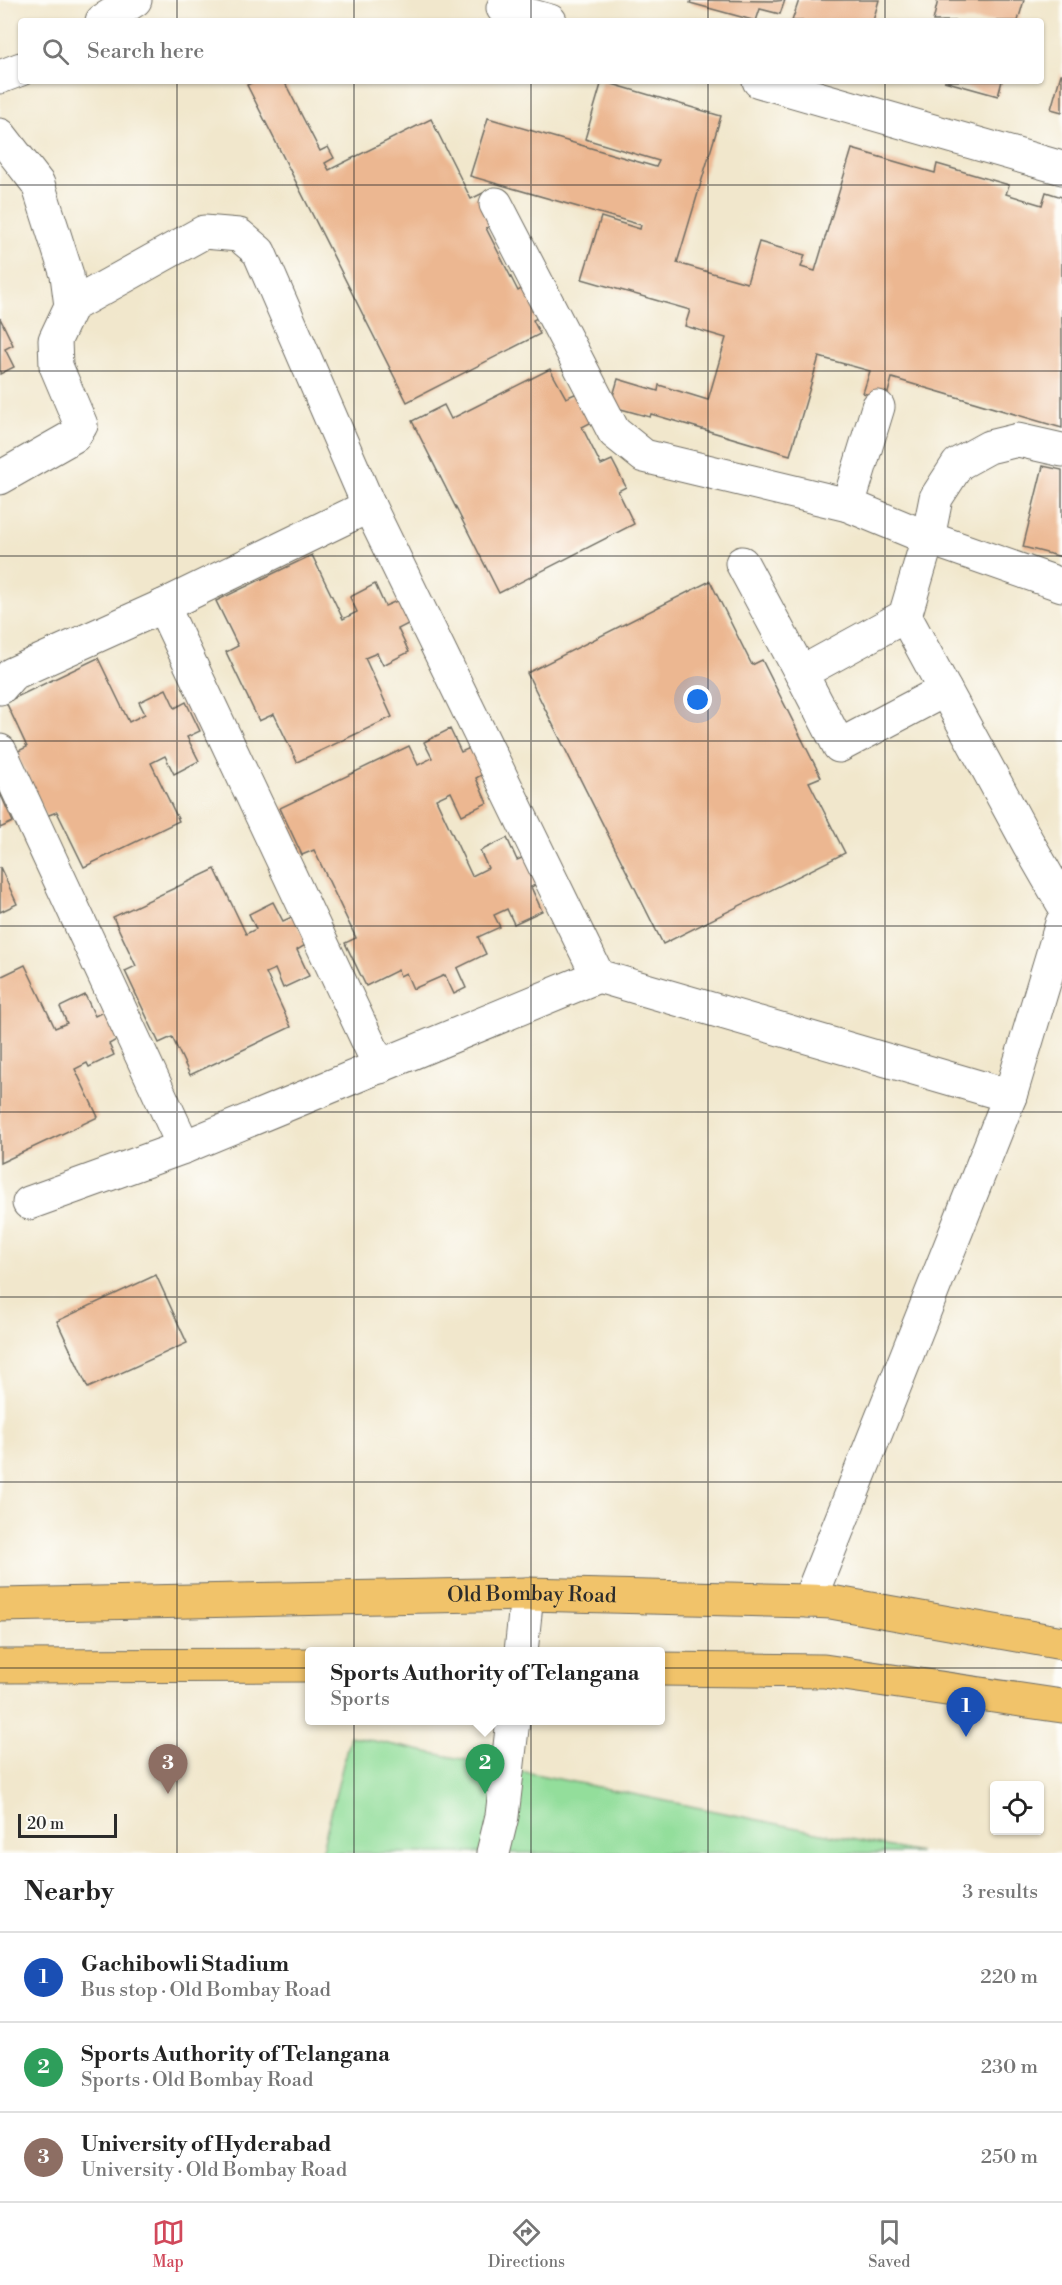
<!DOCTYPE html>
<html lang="en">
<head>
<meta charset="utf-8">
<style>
	:root { --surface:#fff; --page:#f6f6f6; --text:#222; --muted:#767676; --line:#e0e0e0; --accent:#d1495b }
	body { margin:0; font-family:"Libre Bodoni",serif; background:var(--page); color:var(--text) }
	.controls { position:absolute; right:18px; bottom:18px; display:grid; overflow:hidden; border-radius:6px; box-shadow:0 2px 4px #0004 }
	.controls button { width:54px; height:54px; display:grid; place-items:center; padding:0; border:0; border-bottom:2px solid var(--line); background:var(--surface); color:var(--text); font:30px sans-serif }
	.scale { position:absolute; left:18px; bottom:15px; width:99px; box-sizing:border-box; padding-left:6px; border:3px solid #2b2b2b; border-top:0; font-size:16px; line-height:21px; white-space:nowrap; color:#2b2b2b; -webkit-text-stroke:4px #fdfcf7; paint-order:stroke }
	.you { position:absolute; left:698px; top:700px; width:21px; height:21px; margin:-15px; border:4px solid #fff; border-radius:50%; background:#1a73e8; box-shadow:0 0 0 9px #1a73e833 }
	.badge { display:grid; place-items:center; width:39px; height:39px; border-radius:50%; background:var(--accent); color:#fff; font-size:20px; font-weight:700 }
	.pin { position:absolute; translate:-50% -50px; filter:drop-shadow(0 2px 3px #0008) }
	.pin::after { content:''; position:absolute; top:32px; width:21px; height:18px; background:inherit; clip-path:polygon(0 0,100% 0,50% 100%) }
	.popup { position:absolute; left:305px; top:1647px; width:360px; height:78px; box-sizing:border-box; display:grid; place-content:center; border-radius:6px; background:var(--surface); filter:drop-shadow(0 2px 4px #0005); font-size:20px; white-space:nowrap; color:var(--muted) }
	.popup b { font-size:22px; color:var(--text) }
	.popup::after { content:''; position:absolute; left:50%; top:100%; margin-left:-12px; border:12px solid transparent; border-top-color:var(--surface) }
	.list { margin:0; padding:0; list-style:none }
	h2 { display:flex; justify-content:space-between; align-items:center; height:78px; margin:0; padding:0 24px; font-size:26px }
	h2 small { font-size:20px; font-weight:400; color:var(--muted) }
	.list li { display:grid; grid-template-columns:39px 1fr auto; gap:18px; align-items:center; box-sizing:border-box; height:90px; padding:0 24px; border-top:2px solid var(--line) }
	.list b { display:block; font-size:22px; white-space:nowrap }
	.list p { margin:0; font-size:20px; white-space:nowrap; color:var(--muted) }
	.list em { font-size:20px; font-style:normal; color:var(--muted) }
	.icon { flex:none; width:33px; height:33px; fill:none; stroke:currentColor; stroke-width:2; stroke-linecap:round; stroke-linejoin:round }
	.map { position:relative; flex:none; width:1062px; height:1853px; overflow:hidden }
	.search { position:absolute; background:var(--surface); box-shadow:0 2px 4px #0004; left:18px; right:18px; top:18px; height:66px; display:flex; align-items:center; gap:15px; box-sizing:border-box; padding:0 21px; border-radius:6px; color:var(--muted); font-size:22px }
	.sheet { height:348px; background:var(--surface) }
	nav { display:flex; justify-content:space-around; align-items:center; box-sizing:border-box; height:84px; border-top:2px solid var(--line); background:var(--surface); font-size:16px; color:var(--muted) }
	nav a { display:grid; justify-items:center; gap:3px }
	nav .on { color:var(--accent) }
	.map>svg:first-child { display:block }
</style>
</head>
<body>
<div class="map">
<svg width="1062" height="1853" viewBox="0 0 1062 1853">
	<rect width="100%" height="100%" fill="#fdfcf7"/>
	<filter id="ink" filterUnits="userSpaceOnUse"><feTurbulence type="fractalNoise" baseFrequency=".0167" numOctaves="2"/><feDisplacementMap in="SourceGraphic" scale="12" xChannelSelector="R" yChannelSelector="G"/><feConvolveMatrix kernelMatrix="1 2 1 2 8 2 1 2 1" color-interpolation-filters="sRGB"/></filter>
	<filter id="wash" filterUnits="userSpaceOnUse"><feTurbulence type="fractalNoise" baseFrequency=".008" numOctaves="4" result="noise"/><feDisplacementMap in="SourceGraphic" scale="24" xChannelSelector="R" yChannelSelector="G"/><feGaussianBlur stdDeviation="1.35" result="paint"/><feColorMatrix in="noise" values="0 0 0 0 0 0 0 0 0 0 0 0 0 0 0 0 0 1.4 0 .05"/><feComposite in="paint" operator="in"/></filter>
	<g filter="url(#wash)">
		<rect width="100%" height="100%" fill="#f1e7cc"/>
		<polygon fill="#93de9b" stroke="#5f8463" stroke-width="1.5" points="350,1736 919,1853 321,1853"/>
		<g id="blocks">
			<g fill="#ecb791">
				<polygon points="691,0 776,1 785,0 780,14 760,9 756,21 690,3"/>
				<polygon points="799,0 879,0 873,21 792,21"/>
				<polygon points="938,0 1024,0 1018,21 933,21"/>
				<polygon points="1061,74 1062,74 1062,112 1051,109"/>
				<polygon points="255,81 284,81 320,151 328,147 334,158 325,163 329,170 431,119 471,199 487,191 502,220 486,228 518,291 532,283 547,313 533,320 540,334 407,402 247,85"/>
				<polygon points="602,81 721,116 677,263 747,283 759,242 805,255 801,267 815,271 852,149 935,173 937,164 1009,185 1006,194 1042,205 1046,192 1062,197 1062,428 892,378 886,400 863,393 870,371 819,357 790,455 651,414 650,417 610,406 618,379 658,391 659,385 708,400 726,338 685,326 690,310 582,279 601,217 640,229 641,225 470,176 488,118 656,167 659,161 585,139"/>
				<polygon points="944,81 1002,81 998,96"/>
				<polygon points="0,318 13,345 5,349 14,367 0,374"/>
				<polygon points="550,369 566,398 577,393 592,422 582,427 601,465 612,460 626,487 618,491 634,524 499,593 412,421 444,405 451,419"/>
				<polygon points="1043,466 1062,470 1062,557 1023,547"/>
				<polygon points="312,555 343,619 357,612 350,597 375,584 385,606 399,600 410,623 398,629 409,652 383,665 377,653 365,658 392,717 297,762 274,714 259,721 226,652 238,646 216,601"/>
				<polygon points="710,581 752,665 762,660 821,777 809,782 845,853 663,944 527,673"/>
				<polygon points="98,658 129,722 145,714 139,702 166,689 175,708 186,702 200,731 187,737 199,761 174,774 165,756 151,763 179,821 84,867 57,812 46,816 16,752 27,747 6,702"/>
				<polygon points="450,729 461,752 472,747 485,773 476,778 487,803 462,815 451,792 436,799 472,876 488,868 480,851 507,838 517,860 527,856 539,883 531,887 542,911 514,924 507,909 494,915 500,927 478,937 486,954 457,968 466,988 454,994 445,975 413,989 406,973 400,976 398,970 366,986 345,943 356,938 314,850 302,855 280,808 409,746 418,765 432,758 424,742"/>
				<polygon points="0,793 13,822 0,828"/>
				<polygon points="0,867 17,904 0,912"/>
				<polygon points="215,869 246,934 256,929 249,914 273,902 283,921 294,916 307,944 297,950 309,976 283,988 275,969 266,973 291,1027 190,1075 172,1037 159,1043 125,971 136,966 113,917"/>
				<polygon points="25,965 55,1028 67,1023 60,1007 85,995 95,1016 107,1010 120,1038 109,1044 114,1055 89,1067 87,1063 75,1069 98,1117 0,1163 0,977"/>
				<polygon points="156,1275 187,1343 88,1388 57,1321"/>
			</g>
		</g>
	</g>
	<g filter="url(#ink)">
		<use href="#blocks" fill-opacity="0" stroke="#706d63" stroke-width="1.5"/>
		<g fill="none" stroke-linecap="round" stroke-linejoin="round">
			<defs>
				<g id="minor">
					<polyline points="503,8 550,21"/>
					<polyline points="102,21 135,0"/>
					<polyline points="0,77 21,69"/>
					<polyline points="759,81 1062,168"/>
					<polyline points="0,135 38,184 67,275 71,306 204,232 239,235 259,252 369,506 598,976 1010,1096"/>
					<polyline points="496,204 614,432 644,456 848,505 928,538 1062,585"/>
					<polyline points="0,478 74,436 81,425 56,366 55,340 71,306"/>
					<polyline points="848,505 878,407"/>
					<polyline points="742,563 801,673"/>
					<polyline points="163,606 380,1067"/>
					<polyline points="905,616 1028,843 1062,902"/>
					<polyline points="0,688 12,674 163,606 369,506"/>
					<polyline points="945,690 839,746 801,673 905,616 928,538 936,498 958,464 989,447 1018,440 1062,450"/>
					<polyline points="0,751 184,1147"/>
					<polyline points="29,1203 184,1147 598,976"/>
					<polyline points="809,1601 1010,1096 1062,923"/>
					<polyline points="521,1652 527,1594"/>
					<polyline points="493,1853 502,1816 513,1720"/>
				</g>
				<g id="major">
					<path id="s1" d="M0 1605 527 1594 809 1601 831 1602 1062 1643"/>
					<polyline points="0,1666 310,1665"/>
					<polyline points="660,1669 824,1671 1062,1706"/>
				</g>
			</defs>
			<use href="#minor" stroke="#706d63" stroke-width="35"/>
			<use href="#major" stroke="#706d63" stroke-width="35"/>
			<use href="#minor" stroke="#fff" stroke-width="33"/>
			<use href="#major" stroke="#f1c36a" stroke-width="33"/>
		</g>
	</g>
	<path fill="none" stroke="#2b2b2b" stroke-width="1.5" stroke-opacity="0.55" d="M177 0V21M354 0V21M531 0V21M708 0V21M885 0V21M177 81V1853M354 81V1853M531 81V1853M708 81V1853M885 81V1853M0 185H1062M0 371H1062M0 556H1062M0 741H1062M0 926H1062M0 1112H1062M0 1297H1062M0 1482H1062M0 1668H1062"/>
	<g text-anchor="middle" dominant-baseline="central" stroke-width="4.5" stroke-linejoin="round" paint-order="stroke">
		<g font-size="21" fill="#2b2b2b" stroke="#fdfcf7">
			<text stroke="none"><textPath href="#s1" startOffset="532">Old Bombay Road</textPath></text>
		</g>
	</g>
</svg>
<div class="controls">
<button><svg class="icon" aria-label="locate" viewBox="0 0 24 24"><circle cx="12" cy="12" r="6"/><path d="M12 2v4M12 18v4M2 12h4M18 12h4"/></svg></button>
</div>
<div class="scale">20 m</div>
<div class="you"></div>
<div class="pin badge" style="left:966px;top:1737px;background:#1a4fb4">1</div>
<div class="pin badge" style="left:485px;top:1794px;background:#2e9e5b">2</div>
<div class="popup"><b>Sports Authority of Telangana</b>Sports</div>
<div class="pin badge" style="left:168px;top:1794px;background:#8d6e63">3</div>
<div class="search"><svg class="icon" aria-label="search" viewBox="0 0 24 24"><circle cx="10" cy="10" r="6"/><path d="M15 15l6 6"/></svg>Search here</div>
</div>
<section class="sheet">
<h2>Nearby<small>3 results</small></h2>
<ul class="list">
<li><span class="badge" style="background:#1a4fb4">1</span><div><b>Gachibowli Stadium</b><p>Bus stop · Old Bombay Road</p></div><em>220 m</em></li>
<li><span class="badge" style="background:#2e9e5b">2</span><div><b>Sports Authority of Telangana</b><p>Sports · Old Bombay Road</p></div><em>230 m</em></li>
<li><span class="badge" style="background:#8d6e63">3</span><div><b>University of Hyderabad</b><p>University · Old Bombay Road</p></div><em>250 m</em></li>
</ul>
</section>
<nav>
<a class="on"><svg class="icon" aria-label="map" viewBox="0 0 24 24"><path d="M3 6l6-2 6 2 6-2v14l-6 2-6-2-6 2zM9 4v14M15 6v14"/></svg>Map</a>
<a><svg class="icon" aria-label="directions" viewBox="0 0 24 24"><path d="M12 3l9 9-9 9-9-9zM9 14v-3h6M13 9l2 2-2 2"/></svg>Directions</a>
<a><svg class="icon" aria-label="saved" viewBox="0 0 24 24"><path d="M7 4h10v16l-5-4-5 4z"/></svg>Saved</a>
</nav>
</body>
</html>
